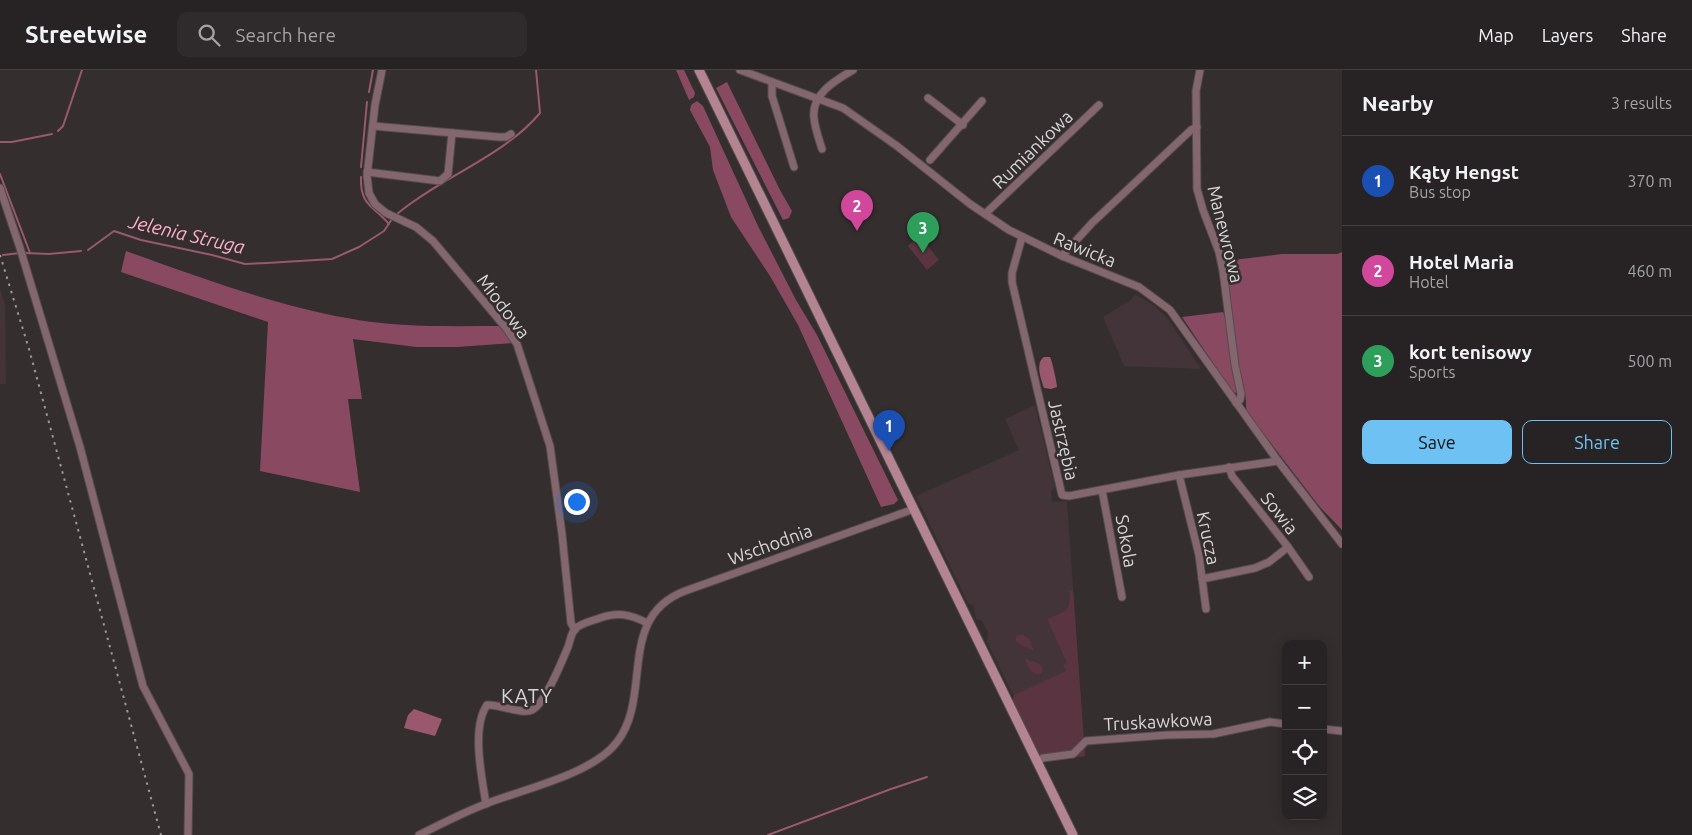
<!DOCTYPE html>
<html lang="en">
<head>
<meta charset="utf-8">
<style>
	:root { --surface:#272223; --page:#2f2a2b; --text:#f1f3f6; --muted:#a4a4a6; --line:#433f41; --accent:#6ec2f3 }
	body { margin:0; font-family:Ubuntu,sans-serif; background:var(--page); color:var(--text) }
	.controls { position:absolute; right:15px; bottom:15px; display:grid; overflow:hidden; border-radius:10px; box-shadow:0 2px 12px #0003 }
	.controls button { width:45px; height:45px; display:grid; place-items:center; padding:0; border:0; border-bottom:1px solid var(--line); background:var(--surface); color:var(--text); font:25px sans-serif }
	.you { position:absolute; left:576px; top:431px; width:18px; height:18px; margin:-12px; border:4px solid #fff; border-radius:50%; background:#1a73e8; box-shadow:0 0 0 8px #1a73e833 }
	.badge { display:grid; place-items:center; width:32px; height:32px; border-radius:50%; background:var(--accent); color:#fff; font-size:16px; font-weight:700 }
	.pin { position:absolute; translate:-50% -41px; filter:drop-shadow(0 1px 2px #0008) }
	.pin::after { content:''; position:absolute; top:26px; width:18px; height:15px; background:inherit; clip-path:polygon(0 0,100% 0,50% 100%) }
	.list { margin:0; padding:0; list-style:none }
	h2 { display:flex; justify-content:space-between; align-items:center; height:65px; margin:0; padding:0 20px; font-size:21px }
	h2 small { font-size:16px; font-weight:400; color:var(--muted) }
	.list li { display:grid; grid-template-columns:32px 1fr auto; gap:15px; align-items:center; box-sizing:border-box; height:90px; padding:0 20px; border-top:1px solid var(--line) }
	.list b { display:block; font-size:19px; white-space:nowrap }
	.list p { margin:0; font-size:16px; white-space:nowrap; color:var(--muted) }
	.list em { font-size:16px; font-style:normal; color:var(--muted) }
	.actions { display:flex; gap:10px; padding:15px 20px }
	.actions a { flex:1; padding:11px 0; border:1px solid var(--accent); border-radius:10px; text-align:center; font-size:18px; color:var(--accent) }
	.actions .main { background:var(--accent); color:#111 }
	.icon { flex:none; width:28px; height:28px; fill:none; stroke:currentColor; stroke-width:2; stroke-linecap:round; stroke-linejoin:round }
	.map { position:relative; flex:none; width:1342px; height:765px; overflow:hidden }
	header { display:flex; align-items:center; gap:30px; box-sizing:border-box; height:70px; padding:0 25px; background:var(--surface); border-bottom:1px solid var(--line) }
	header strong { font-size:24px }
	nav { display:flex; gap:28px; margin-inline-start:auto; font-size:18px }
	.search { width:350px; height:45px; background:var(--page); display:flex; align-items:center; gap:12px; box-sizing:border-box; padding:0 18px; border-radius:10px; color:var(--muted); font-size:19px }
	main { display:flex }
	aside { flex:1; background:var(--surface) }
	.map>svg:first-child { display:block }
</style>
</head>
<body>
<header>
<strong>Streetwise</strong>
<div class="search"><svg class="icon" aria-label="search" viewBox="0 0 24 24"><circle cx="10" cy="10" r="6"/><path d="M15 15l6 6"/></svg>Search here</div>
<nav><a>Map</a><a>Layers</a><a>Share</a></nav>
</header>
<main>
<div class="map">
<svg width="1342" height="765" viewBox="0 0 1342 765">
	<rect width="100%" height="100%" fill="#342e2f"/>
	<g fill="#423438">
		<polygon points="0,219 5,234 6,314 0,314"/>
		<polygon points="1135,224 1155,236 1168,249 1201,299 1124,296 1103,247 1131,230"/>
		<polygon points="1035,335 1055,417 1051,422 1052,432 1067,431 1085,686 1043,686 987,572 988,562 982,551 976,549 974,536 968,533 916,426 1019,380 1005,349"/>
	</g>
	<g fill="#5a3541">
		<polygon points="919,165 939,190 927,200 908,176"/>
		<path d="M1073 520 1085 686 1052 690 1038 684 1012 632 1014 625 1066 601 1063 595 1067 593 1047 549C1064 542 1071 542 1070 521Z"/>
		<polygon points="1022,564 1029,569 1034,581 1016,572 1016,566"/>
		<path d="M1024 588 1040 594 1043 599 1041 603C1031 607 1028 596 1024 588Z"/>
	</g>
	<g fill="#894960">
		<polygon points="676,0 684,0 695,23 694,27 689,30"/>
		<polygon points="727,12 780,120 792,141 789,148 783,150 716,18"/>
		<polygon points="697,31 703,36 758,156 796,230 817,265 898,430 894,434 881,437 798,255 770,206 731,147 713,100 710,77 690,40 691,35"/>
		<path d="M126 181C196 206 273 235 347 248 398 258 450 256 502 256L514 273 457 277H416L353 269 362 329H348L360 422 260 401 268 252 121 202Z"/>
		<path d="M1342 182V460L1319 436 1246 341C1247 322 1241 309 1238 291 1233 258 1231 225 1225 191L1282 184H1337Z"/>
		<polygon points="1223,242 1226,249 1238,321 1234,324 1182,247"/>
	</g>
	<g fill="#9a586f">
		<path d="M1044 287H1050C1052 290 1057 313 1057 317L1051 319 1044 318C1041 309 1035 293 1044 287Z"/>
		<polygon points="414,639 442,649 435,666 404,658 408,645"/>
	</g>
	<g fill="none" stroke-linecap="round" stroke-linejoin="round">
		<g stroke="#9a586f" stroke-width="2">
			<polyline points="369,22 373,0"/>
			<polyline points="58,61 63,56 82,0"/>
			<polyline points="0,72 12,72 52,64"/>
			<polyline points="361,97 367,32"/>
			<polyline points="0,104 30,183"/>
			<path d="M361 107C360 136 373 135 389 154"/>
			<path d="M397 144C441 107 503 87 540 43L536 0"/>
			<polyline points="88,180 114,161 141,170 212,185 245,194 267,193 332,189 359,177 384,161 392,149"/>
			<polyline points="25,183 49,184 81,181"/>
			<polyline points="3,185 20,183"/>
			<polyline points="768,765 891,719 927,707"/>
		</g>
		<defs>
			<g id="minor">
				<polyline points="382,0 375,35 367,106 369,123 375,134 386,143 416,157 433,171 506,258 517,274 550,376 562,464 571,553 575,560"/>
				<polyline points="740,0 843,38 897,76 970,134 1009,160 1062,186 1139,217 1170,240 1278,391 1342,474"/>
				<polyline points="1200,0 1196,21 1197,119 1203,140 1219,182 1223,201 1235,295 1241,324 1240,330 1236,333"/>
				<polyline points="772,12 772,26 794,97"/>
				<polyline points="928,28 963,55"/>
				<polyline points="373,56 499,67 506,67 511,64"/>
				<path d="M822 79C819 69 815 59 814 48 811 24 836 10 853 0"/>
				<polyline points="930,90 982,31"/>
				<polyline points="367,102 440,111 448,104 452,63"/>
				<polyline points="0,118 20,178 80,377 143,616 189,704 188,765"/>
				<polyline points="985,144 1099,35"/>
				<polyline points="1022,167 1012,203 1012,212 1062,425 1069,426 1179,405 1278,391"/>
				<polyline points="1062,186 1092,153 1191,60 1197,57"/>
				<polyline points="1229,397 1232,406 1288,477 1309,507"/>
				<polyline points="1179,405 1199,485 1206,539"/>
				<polyline points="1102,420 1122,527"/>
				<polyline points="1202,509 1255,498 1269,492 1288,477"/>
				<polyline points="1323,659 1342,661"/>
				<polyline points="1037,692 1043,688 1073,684 1086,671 1167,665 1213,664 1270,652 1286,654"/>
				<path d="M486 734C482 708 471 658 487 635 500 634 521 645 532 640 545 634 562 591 568 577 570 572 571 563 575 559 581 553 592 551 600 548 618 542 630 544 647 553"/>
				<path d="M419 765C441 754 464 742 488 733 524 719 593 704 617 672 653 626 616 547 685 521L914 439"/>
			</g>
			<polyline id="secondary" points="699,0 1073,765"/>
		</defs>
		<use href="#minor" stroke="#524c4d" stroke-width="9"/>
		<use href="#secondary" stroke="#524c4d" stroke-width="11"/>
		<use href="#minor" stroke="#84666f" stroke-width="7"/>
		<use href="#secondary" stroke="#b48493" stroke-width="9"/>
		<polyline stroke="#9c9798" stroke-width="2" stroke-dasharray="2.5 5" stroke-linecap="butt" points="0,185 29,279 161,765"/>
	</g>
	<g text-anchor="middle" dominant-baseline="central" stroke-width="5" stroke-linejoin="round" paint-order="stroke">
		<g font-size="18" fill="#d9d5d6" stroke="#342e2f">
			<text transform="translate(1032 79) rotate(-44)">Rumiankowa</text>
			<text transform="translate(1226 164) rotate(76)">Manewrowa</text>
			<text transform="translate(1085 179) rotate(22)">Rawicka</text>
			<text transform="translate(504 236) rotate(53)">Miodowa</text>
			<text transform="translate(1064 370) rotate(77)">Jastrzębia</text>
			<text transform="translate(1280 443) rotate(52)">Sowia</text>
			<text transform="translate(1209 468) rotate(78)">Krucza</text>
			<text transform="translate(1127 471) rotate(80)">Sokola</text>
			<text transform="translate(770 474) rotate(-20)">Wschodnia</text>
			<text transform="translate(1158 651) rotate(-3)">Truskawkowa</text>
		</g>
		<g font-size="19" font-style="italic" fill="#feafc9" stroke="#342e2f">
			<text transform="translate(187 164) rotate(13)">Jelenia Struga</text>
		</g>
		<g font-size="20" letter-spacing="1" fill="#d9d5d6" stroke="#342e2f">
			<text x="527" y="625">KĄTY</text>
		</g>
	</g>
</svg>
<div class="controls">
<button>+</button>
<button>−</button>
<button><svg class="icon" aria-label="locate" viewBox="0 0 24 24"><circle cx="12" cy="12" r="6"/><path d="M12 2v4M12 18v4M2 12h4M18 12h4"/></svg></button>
<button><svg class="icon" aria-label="layers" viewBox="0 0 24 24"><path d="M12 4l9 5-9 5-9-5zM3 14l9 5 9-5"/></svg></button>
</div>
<div class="you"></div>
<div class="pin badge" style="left:889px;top:381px;background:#1a4fb4">1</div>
<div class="pin badge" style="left:857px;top:161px;background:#d1479c">2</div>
<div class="pin badge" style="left:923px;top:183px;background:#2e9e5b">3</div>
</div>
<aside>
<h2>Nearby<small>3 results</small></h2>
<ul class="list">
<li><span class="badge" style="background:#1a4fb4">1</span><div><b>Kąty Hengst</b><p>Bus stop</p></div><em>370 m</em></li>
<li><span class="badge" style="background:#d1479c">2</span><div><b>Hotel Maria</b><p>Hotel</p></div><em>460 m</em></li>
<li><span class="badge" style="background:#2e9e5b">3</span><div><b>kort tenisowy</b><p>Sports</p></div><em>500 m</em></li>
</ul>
<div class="actions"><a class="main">Save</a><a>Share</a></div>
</aside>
</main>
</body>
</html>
